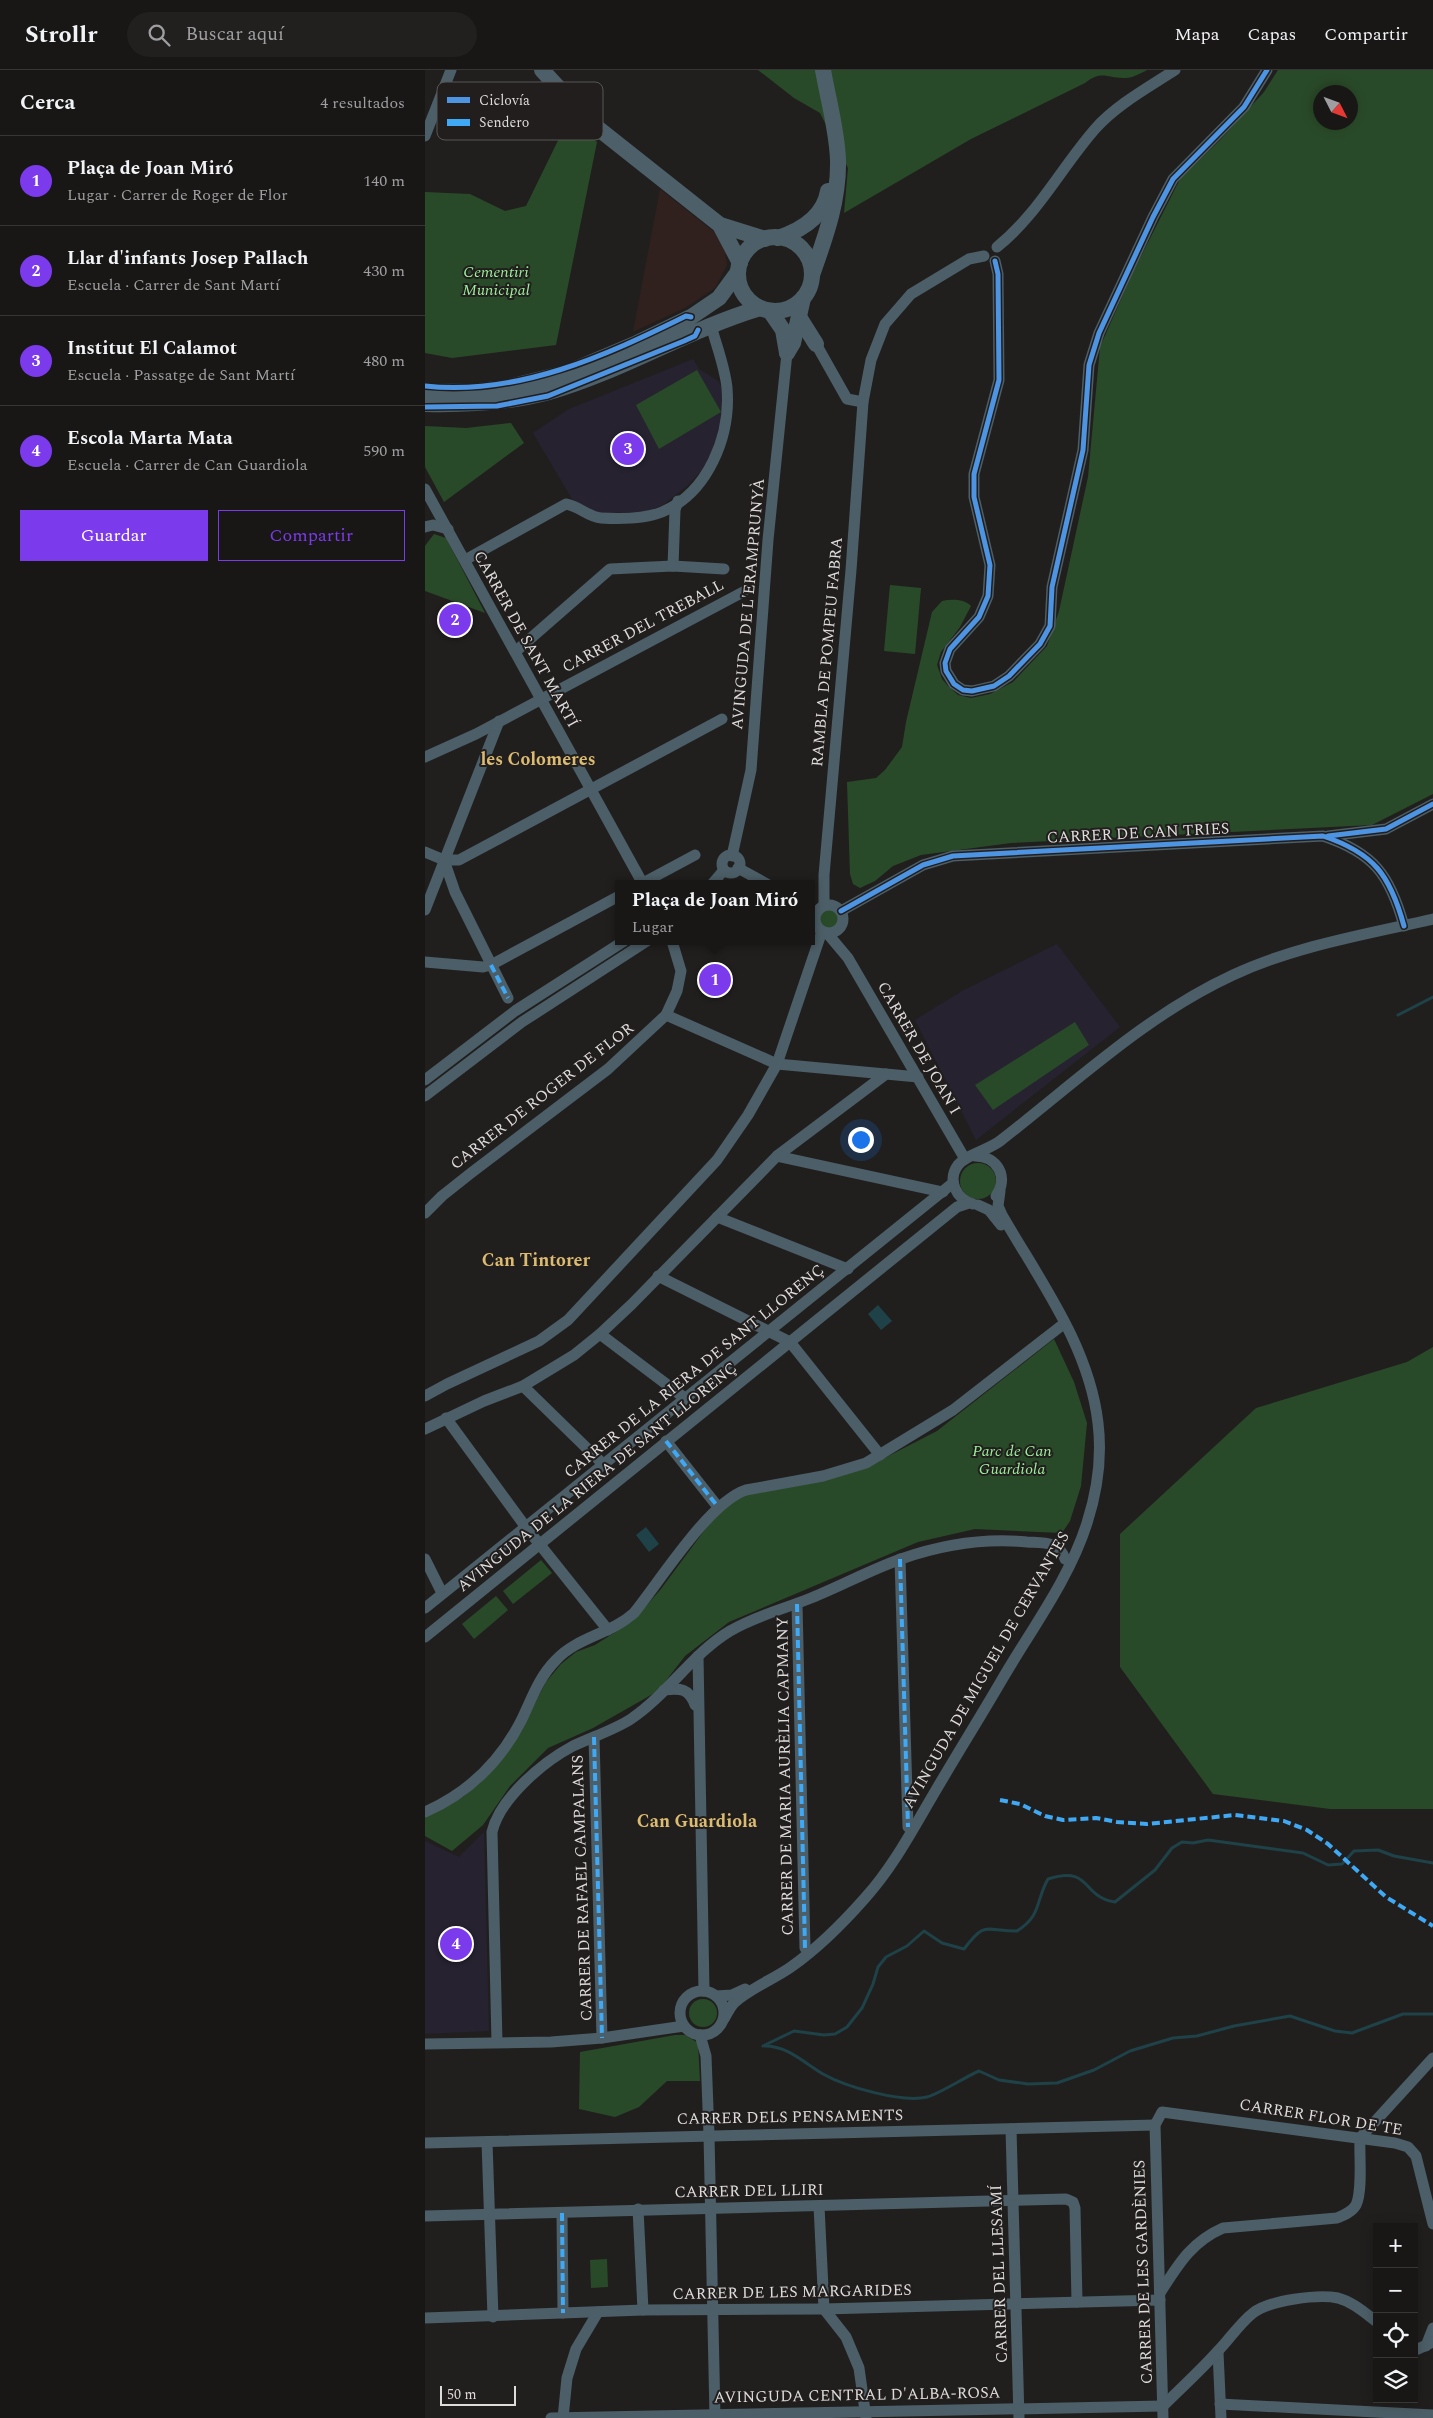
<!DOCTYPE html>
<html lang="es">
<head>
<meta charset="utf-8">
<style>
	:root { --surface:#181716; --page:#21201f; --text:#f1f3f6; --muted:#9f9fa1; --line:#363635; --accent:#7c3aed }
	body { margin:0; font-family:Spectral,serif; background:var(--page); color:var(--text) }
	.controls { position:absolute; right:15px; bottom:15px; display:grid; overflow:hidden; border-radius:0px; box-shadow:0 2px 12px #0003 }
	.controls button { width:45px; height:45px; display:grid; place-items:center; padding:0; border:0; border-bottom:1px solid var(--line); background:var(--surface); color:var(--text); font:25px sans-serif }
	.compass { position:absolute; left:888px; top:15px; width:45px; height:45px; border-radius:50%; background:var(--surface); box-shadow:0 2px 12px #0003; rotate:132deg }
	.scale { position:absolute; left:15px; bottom:12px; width:76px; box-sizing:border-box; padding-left:5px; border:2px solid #dddbdb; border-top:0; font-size:14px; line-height:18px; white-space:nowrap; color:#dddbdb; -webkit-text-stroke:4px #211e1d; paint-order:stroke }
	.you { position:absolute; left:435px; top:1069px; width:18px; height:18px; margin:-12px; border:4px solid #fff; border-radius:50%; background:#1a73e8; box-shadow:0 0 0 8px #1a73e833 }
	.badge { display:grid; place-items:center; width:32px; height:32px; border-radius:50%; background:var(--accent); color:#fff; font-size:16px; font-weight:700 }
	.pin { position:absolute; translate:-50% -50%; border:2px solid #fff; box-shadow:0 1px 5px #0006 }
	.popup { position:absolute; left:190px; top:810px; width:200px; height:65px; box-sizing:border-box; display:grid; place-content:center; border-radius:0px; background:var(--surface); filter:drop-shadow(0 1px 4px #0005); font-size:16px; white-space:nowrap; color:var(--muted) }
	.popup b { font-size:19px; color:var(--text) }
	.popup::after { content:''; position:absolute; left:50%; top:100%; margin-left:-10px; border:10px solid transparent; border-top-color:var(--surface) }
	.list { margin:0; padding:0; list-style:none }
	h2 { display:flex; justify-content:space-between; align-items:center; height:65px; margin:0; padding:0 20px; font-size:21px }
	h2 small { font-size:16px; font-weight:400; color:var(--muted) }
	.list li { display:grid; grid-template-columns:32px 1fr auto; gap:15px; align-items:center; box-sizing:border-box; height:90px; padding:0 20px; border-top:1px solid var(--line) }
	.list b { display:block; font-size:19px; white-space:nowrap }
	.list p { margin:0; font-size:16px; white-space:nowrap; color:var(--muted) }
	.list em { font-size:16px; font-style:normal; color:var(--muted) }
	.actions { display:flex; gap:10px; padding:15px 20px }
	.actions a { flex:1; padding:11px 0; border:1px solid var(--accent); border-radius:0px; text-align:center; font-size:18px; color:var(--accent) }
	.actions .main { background:var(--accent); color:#fff }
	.icon { flex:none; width:28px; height:28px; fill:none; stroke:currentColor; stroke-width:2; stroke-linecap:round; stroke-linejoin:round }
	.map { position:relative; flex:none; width:1008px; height:2348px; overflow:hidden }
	header { display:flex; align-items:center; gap:30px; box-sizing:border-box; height:70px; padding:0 25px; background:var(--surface); border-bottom:1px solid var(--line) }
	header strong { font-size:24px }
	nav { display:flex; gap:28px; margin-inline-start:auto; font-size:18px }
	.search { width:350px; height:45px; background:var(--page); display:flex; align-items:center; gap:12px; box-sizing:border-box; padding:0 18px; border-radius:28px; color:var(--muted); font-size:19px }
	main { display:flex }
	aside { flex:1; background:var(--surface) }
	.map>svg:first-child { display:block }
</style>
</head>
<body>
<header>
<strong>Strollr</strong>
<div class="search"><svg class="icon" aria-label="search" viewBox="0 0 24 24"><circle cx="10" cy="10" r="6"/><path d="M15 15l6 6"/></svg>Buscar aquí</div>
<nav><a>Mapa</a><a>Capas</a><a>Compartir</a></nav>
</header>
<main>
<aside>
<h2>Cerca<small>4 resultados</small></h2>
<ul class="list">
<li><span class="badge">1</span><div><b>Plaça de Joan Miró</b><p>Lugar · Carrer de Roger de Flor</p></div><em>140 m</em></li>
<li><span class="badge">2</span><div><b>Llar d'infants Josep Pallach</b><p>Escuela · Carrer de Sant Martí</p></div><em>430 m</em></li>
<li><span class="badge">3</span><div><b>Institut El Calamot</b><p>Escuela · Passatge de Sant Martí</p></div><em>480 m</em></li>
<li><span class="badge">4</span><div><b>Escola Marta Mata</b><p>Escuela · Carrer de Can Guardiola</p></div><em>590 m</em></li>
</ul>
<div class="actions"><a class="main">Guardar</a><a>Compartir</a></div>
</aside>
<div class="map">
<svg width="1008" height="2348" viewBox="0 0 1008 2348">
	<rect width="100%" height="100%" fill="#201f1e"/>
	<polygon fill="#30201e" points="235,119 292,164 300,181 302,195 290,218 260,238 208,262"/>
	<g fill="#262230">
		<polygon points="268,289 274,299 293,311 298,320 296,359 282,395 262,416 238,435 221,442 169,443 147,429 108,363 144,339"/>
		<polygon points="632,874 695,957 551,1070 490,950 537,921"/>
		<polygon points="59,1762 64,1961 0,1964 0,1771 34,1787"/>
	</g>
	<g fill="#294a28" fill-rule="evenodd">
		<path d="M333 0H722C716 3 706 9 699 8 681 8 677 0 660 13L546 69 419 143 423 98 395 43 369 28Z"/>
		<path d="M853 0H1008V724L947 755 586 773 496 785 468 796 450 811 435 818 428 814 425 804 422 712 451 708 460 700 477 677 481 652 507 542 517 531C527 529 539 529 546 536L535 557 516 582 512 595 517 609 523 616 533 625 546 628 565 624 588 612 622 576 634 541 663 407 675 277 708 202 755 109 795 70 839 22ZM896 22H926V52H896Z"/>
		<polygon points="144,48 172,72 131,275 27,288 0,283 0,122 45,124 80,141 101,136"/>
		<polygon points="272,300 296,342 234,379 211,335"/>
		<polygon points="86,353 99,373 19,432 0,397 0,356 41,358"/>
		<polygon points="9,464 21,468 60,543 0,521 0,476"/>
		<polygon points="465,515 496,518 490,584 459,581"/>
		<circle cx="404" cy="849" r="10"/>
		<polygon points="650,952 664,975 568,1040 550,1015"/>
		<circle cx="553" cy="1111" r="18"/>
		<polygon points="629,1269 649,1312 662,1353 656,1416 645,1451 637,1463 550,1459 493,1472 304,1552 260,1586 233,1621 168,1658 123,1678 85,1716 58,1755 27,1781 0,1766 0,1747 38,1727 54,1714 74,1692 100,1653 121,1612 136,1594 151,1582 170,1575 208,1551 236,1519 293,1442 316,1425 444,1396 512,1361"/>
		<polygon points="1008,1277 1008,1739 905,1739 788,1724 695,1597 695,1464 831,1338 982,1292"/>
		<polygon points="116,1490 127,1503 88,1534 78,1521"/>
		<polygon points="71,1526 83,1540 49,1569 37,1554"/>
		<circle cx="278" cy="1943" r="14"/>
		<polygon points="250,1965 260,1965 273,1973 275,2011 242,2011 214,2037 190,2047 154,2039 155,1982"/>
		<polygon points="182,2189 183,2217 166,2218 165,2190"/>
	</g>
	<g fill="#1e4247">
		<polygon points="453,1235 467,1251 456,1260 443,1244"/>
		<polygon points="221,1457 234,1474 224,1482 211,1465"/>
	</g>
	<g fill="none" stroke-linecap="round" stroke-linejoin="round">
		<g stroke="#1e4247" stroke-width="3">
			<polyline points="973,945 1008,927"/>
			<path d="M338 1976 369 1961 399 1965 410 1964 422 1957 437 1938 448 1914 453 1897 461 1887 482 1876 499 1861 517 1873 539 1879C561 1850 560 1861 592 1861 617 1845 610 1832 623 1809 667 1795 656 1827 690 1832L730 1800 747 1778 757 1772 768 1773 783 1770 878 1783 903 1795 917 1794 929 1781 953 1780 969 1786 1008 1793"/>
			<path d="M340 1976C363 1976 379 1993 398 2004 421 2017 477 2033 502 2027 514 2024 540 2007 554 2001L574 2010 603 2014 632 2013 669 2000 705 1981 748 1968 772 1966 809 1956 865 1946 910 1961 927 1963 978 1944H1008"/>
		</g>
		<g stroke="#4c5e67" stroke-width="11">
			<polyline points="0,66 26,0"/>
			<path d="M572 177C613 144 636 98 670 59 691 35 724 17 750 0"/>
			<polyline points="570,191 573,204 574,310 549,404 549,427 565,495 563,526 554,547 525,579 520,593 521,601 529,614 538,620 547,621 569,616 584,606 615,574 625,556 627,517 658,380 664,295 674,263 728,147 748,109 819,37 842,0"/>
			<polyline points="391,274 422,329 438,332"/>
			<polyline points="0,419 218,814"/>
			<polyline points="0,457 8,455 23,459"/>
			<path d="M40 490 141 434C154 436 163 447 176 448 194 449 220 449 237 442 283 423 306 366 302 318 300 297 291 275 286 255"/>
			<polyline points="248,496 250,440 253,431"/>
			<polyline points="90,582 185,499 248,496 299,499"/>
			<polyline points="0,687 51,664 318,522"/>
			<polyline points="903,766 961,759 1008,734"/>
			<polyline points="0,782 19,790 34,790 297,649"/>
			<circle cx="306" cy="794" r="9"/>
			<polyline points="307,786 326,700 343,470 362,283"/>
			<polyline points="19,790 30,822 83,928"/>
			<polyline points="313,798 342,814"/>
			<polyline points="216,814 270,785"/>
			<polyline points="287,814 299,800"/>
			<circle cx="404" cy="849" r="14"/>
			<polyline points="399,835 399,805 426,500 438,332 446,290 460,254 486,224 544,189 559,186"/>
			<polyline points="0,840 74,651"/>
			<path d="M416 841 498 795 528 786 898 766C949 783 965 805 979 856"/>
			<polyline points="402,863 423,888 540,1089"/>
			<polyline points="0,892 58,897 66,895 194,826"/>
			<polyline points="241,945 352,994 493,1007"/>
			<polyline points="0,1010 90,941 199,871"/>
			<polyline points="0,1026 97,952 222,871"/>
			<polyline points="352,1086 518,1122"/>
			<path d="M550 1086C573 1086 584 1108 571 1126"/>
			<path d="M548 1134C531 1129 522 1110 533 1095 541 1085 563 1080 575 1071 650 1013 721 945 808 905 870 876 942 864 1008 849"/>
			<polyline points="553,1135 564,1140 576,1155"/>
			<polyline points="0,1143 17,1126 46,1103 183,999 241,945 252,921 256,901 247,871"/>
			<polyline points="292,1147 423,1199"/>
			<polyline points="233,1206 365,1272 455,1385"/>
			<polyline points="175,1264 261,1329"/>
			<polyline points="98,1316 178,1394"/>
			<polyline points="0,1326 22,1314 114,1271 143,1250 292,1090 323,1045 352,994 397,861"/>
			<polyline points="21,1348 100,1456 183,1560"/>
			<polyline points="0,1359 59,1331 98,1316 149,1285 175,1264 207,1234 352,1086 461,1004"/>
			<polyline points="241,1371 293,1437"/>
			<polyline points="0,1489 17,1523"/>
			<polyline points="475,1489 483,1757"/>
			<polyline points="372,1534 380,1878"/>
			<polyline points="0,1538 528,1113"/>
			<polyline points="0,1567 532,1137 544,1133"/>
			<polyline points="273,1586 279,1921"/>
			<path d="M239 1620C255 1618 264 1618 270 1635"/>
			<polyline points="169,1667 177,1968"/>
			<path d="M0 1742C43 1723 76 1691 97 1649 107 1628 114 1607 131 1590 152 1567 186 1564 209 1543 235 1511 284 1432 321 1420L398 1406 441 1393 528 1340 636 1256"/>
			<circle cx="277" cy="1943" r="22"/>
			<polyline points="291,1926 307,1925 320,1919"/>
			<path d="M299 1949C302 1944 305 1937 309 1933 324 1919 349 1909 366 1897 393 1878 418 1853 440 1828 469 1796 489 1757 511 1720 532 1684 554 1649 575 1613 605 1561 644 1510 662 1453 672 1422 677 1386 673 1353 664 1276 615 1211 577 1145L573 1136 575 1121"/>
			<polyline points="275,1965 281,1986 284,2065 290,2348"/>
			<path d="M72 1972 67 1762C75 1728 118 1692 148 1676 167 1667 189 1660 206 1649 243 1624 267 1584 305 1561 330 1546 359 1539 386 1528 416 1516 445 1500 476 1489 516 1475 560 1468 602 1472 619 1473 634 1471 640 1489"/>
			<polyline points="0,1974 126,1972 177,1968 259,1956"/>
			<polyline points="586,2059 594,2348"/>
			<polyline points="935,2068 1008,1988"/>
			<polyline points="62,2072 68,2247"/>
			<polyline points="0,2073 730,2055"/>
			<polyline points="394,2136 399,2239 421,2267 434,2298 441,2348"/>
			<polyline points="213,2139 218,2240"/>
			<polyline points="137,2143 138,2243"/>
			<polyline points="0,2146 641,2129 648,2132 650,2138 652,2232"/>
			<path d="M735 2223C753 2195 766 2172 798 2158L912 2148C919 2145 927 2142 931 2135 938 2120 934 2085 935 2068"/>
			<polyline points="0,2248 218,2240 399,2239 735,2230"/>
			<polyline points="1001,2276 1008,2258"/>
			<polyline points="989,2278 993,2279 1008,2272"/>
			<polyline points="793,2282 796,2348"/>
			<polyline points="795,2334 1008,2345"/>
			<path d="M738 2336C756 2318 775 2301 792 2282 804 2270 815 2253 828 2243 845 2230 893 2224 913 2228 928 2232 940 2243 952 2252"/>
			<polyline points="126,2348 738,2336"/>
			<polyline points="138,2348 142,2308 151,2279 173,2242"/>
			<polyline points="738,2348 730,2055 737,2042 970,2073 983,2077 991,2086 1008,2154"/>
		</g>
		<g stroke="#4d6069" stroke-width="16">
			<polyline points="117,0 165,52 295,155 340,169"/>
			<polyline points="295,155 315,193"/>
			<circle cx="350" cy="204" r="37"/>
			<path d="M353 168C377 160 399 147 403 121"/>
			<path d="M387 205C400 168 414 131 413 90 412 60 403 29 398 0"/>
			<polyline points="345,241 358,260 362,283"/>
			<polyline points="374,247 391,274"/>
			<polyline points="362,283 368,273 378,228"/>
			<polyline points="0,321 45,322 80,318 141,303 212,273 266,247 294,228 313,202"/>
			<path d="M0 334C42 335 83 333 124 322 197 301 262 260 335 238"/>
		</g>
		<g stroke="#3fa9f5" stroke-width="4" stroke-dasharray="8 4" stroke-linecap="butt">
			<polyline points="66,895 83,928"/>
			<polyline points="241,1371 293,1437"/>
			<polyline points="475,1489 483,1757"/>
			<polyline points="372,1534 380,1878"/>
			<polyline points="169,1667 177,1968"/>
			<polyline points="575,1730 595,1734 620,1746 638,1750 671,1748 692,1752 722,1754 810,1745 859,1751 882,1760 903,1774 961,1827 1008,1856"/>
			<polyline points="137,2143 138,2243"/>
		</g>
		<defs>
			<g id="cycleway">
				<polyline points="570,191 573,204 574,310 549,404 549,427 565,495 563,526 554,547 525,579 520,593 521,601 529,614 538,620 547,621 569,616 584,606 615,574 625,556 627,517 658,380 664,295 674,263 728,147 748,109 819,37 842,0"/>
				<path d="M0 316C93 326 180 286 261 246L266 247"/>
				<polyline points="0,337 72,336 123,326 259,271 270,266 273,260"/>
				<polyline points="903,766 961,759 1008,734"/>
				<path d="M416 841 498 795 528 786 898 766C949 783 965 805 979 856"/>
			</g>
		</defs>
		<use href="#cycleway" stroke="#211e1d" stroke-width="8"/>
		<use href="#cycleway" stroke="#4d94e3" stroke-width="5"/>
	</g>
	<g text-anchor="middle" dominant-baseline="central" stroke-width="4" stroke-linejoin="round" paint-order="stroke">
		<g font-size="16" font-style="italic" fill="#9af099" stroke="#211e1d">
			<text x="71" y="202">Cementiri<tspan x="71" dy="18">Municipal</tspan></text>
			<text x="587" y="1381">Parc de Can<tspan x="587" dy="18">Guardiola</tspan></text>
		</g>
		<g font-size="16" fill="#dddbdb" stroke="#211e1d">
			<text transform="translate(323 534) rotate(-85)">AVINGUDA DE L'ERAMPRUNYÀ</text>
			<text transform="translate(218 556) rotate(-28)">CARRER DEL TREBALL</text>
			<text transform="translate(101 569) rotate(61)">CARRER DE SANT MARTÍ</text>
			<text transform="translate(402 582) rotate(-85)">RAMBLA DE POMPEU FABRA</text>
			<text transform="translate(713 763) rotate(-3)">CARRER DE CAN TRIES</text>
			<text transform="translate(494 978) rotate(60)">CARRER DE JOAN I</text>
			<text transform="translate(117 1026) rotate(-38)">CARRER DE ROGER DE FLOR</text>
			<text transform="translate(269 1301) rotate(-39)">CARRER DE LA RIERA DE SANT LLORENÇ</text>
			<text transform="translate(172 1407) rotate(-39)">AVINGUDA DE LA RIERA DE SANT LLORENÇ</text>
			<text transform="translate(561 1600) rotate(-60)">AVINGUDA DE MIGUEL DE CERVANTES</text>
			<text transform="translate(360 1706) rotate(-91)">CARRER DE MARIA AURÈLIA CAPMANY</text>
			<text transform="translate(157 1818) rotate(-92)">CARRER DE RAFAEL CAMPALANS</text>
			<text transform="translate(365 2047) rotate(-1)">CARRER DELS PENSAMENTS</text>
			<text transform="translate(896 2047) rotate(9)">CARRER FLOR DE TE</text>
			<text transform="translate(324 2121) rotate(-1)">CARRER DEL LLIRI</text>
			<text transform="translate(718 2202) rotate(-92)">CARRER DE LES GARDÈNIES</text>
			<text transform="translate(574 2204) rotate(-92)">CARRER DEL LLESAMÍ</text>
			<text transform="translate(367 2222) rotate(-1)">CARRER DE LES MARGARIDES</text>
			<text transform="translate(432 2325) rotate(-1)">AVINGUDA CENTRAL D'ALBA-ROSA</text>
		</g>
		<g font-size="18" font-weight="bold" fill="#dabb71" stroke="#211e1d">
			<text x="113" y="689">les Colomeres</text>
			<text x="111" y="1190">Can Tintorer</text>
			<text x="272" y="1751">Can Guardiola</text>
		</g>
	</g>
	<rect x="12" y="12" width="166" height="58" rx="8" fill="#211e1d" stroke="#595756" stroke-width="1"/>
	<rect x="22" y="27" width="23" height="6" fill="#4d94e3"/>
	<rect x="22" y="49" width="23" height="7" fill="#3fa9f5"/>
	<g font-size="14" fill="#dddbdb">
		<text x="54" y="35">Ciclovía</text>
		<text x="54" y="57">Sendero</text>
	</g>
</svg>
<div class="controls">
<button>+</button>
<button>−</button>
<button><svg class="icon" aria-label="locate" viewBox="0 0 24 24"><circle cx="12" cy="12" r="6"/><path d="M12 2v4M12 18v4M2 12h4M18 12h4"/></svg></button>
<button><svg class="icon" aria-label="layers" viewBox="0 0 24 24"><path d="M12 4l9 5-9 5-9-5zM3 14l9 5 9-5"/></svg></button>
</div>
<svg class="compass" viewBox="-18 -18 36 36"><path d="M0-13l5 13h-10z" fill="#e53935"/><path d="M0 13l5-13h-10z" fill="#9f9fa1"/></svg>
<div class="scale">50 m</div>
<div class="you"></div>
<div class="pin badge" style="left:290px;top:910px">1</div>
<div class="popup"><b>Plaça de Joan Miró</b>Lugar</div>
<div class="pin badge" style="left:30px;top:550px">2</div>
<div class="pin badge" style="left:203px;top:379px">3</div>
<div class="pin badge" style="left:31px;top:1874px">4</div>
</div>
</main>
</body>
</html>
